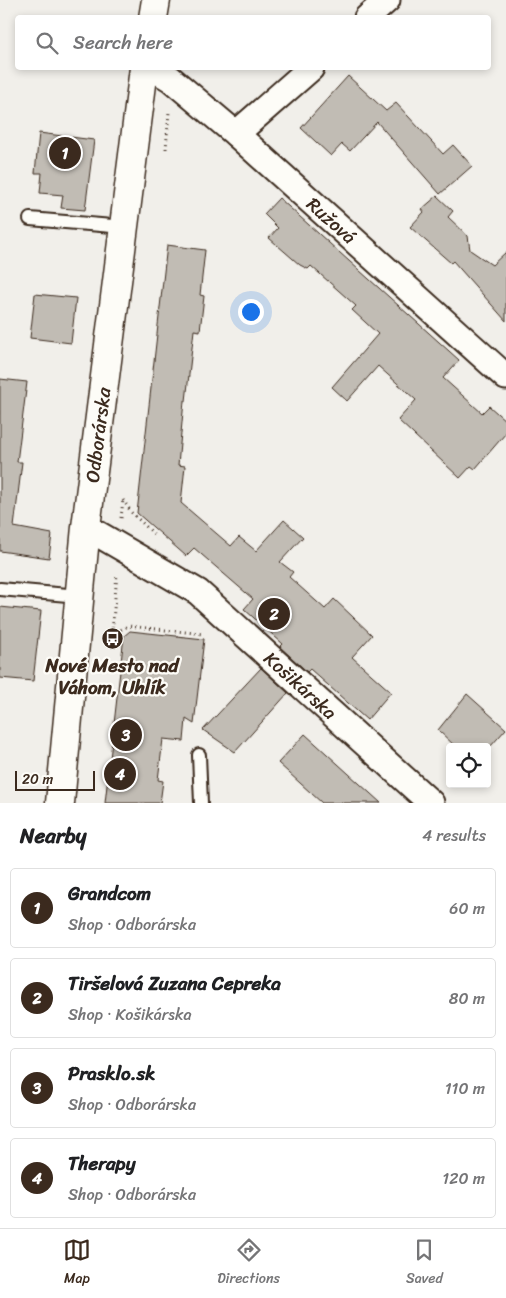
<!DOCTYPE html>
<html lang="en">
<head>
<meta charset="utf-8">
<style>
	:root { --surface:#fff; --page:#f2f2f2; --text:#202124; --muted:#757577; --line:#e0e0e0; --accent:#3b2a1e }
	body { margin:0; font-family:Sriracha,sans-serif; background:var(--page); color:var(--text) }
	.controls { position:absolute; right:15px; bottom:15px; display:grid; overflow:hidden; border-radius:5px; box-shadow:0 2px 8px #0003 }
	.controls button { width:45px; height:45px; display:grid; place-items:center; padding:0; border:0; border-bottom:1px solid var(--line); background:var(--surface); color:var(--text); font:25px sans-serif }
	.scale { position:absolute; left:15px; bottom:12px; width:80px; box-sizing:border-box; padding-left:5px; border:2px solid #3b2a1e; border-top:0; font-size:14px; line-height:18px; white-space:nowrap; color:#3b2a1e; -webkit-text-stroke:4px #fdfcf7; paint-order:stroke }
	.you { position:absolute; left:250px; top:311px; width:18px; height:18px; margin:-12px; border:4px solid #fff; border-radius:50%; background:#1a73e8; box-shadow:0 0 0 8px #1a73e833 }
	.badge { display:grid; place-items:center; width:32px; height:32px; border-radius:50%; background:var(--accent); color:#fff; font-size:16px; font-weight:700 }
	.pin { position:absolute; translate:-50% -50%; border:2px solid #fff; box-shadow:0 1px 5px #0006 }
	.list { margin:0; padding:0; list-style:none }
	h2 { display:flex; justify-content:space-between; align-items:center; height:65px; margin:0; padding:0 20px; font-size:21px }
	h2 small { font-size:16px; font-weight:400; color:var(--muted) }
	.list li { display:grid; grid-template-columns:32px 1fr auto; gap:15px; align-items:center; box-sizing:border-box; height:80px; margin:0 10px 10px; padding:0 10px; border:1px solid var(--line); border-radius:5px }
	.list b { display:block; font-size:19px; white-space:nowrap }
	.list p { margin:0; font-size:16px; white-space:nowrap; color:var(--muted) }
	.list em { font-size:16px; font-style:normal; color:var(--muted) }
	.icon { flex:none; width:28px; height:28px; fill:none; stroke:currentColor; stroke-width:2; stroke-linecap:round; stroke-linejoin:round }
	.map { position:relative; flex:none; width:506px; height:803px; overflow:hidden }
	.search { position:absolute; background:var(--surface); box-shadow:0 2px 8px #0003; left:15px; right:15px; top:15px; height:55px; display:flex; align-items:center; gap:12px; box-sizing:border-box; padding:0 18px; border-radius:5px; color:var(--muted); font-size:19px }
	.sheet { height:425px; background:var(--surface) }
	nav { display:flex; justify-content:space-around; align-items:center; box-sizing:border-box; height:70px; border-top:1px solid var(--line); background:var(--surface); font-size:14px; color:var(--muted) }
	nav a { display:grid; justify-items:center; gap:2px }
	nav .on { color:var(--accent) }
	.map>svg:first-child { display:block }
</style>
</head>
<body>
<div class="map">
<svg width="506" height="803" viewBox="0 0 506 803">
	<rect width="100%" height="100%" fill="#f1efea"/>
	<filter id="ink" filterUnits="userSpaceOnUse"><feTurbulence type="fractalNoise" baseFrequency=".02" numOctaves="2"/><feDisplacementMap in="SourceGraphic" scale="10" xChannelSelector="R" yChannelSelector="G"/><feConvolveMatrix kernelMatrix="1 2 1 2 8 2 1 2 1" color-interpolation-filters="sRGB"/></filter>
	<g filter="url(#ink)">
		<g fill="#c1bcb4" stroke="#3b2a1e">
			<polygon points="348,76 386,111 396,103 443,154 453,145 472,166 440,194 377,122 350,151 342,144 331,156 301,128"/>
			<polygon points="39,133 94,140 85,210 61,208 63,195 40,193 42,173 35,173"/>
			<polygon points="437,196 453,211 448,217 468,236 470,250 492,265 506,252 506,321 453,261 451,263 410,227 424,212 422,209"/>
			<polygon points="279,198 459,360 443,378 482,413 489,406 506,421 506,433 475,469 471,466 460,478 398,420 416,400 378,366 347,401 332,387 378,334 352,310 356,306 311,266 308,269 300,265 269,238 278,228 264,214"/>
			<polygon points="167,245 205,250 200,295 204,296 200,331 194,330 186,401 184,401 178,465 185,466 181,503 231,546 239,537 256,551 284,520 303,537 280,562 293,572 289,577 325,609 334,599 372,635 352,657 391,692 367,720 310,669 307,672 280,647 283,644 244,609 253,599 194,548 186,556 137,513"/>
			<polygon points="35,294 76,298 71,343 30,338"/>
			<polygon points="0,379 27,382 17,462 22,462 14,527 52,534 49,558 0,551"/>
			<polygon points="0,607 41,611 33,681 0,678"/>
			<polygon points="130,631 204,639 194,724 186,719 184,741 163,739 158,780 163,781 160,803 105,803 124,636"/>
			<polygon points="261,668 288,693 235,752 203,730"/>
			<polygon points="467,694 506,729 490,747 456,747 438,730"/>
			<polygon points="305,734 327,754 381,803 322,803 278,763"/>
		</g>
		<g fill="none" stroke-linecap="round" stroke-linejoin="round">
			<defs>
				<g id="lane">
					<polyline points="30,219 124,227"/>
					<polyline points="0,589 79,596"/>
					<polyline points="199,755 201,803"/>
				</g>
				<g id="street">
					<polyline points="367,18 387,0"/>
					<path id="s1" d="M153 68 171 79 236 134 506 377"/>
					<polyline points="236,134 311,68"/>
					<path id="s2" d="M86 527 198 592 431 803"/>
				</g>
				<g id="secondary">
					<polyline points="153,18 156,0"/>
					<path id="s3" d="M60 803 86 527 144 68"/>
				</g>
			</defs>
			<use href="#lane" stroke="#3b2a1e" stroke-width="16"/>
			<use href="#street" stroke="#3b2a1e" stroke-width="29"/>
			<use href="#secondary" stroke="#3b2a1e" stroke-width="31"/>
			<g stroke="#3b2a1e" stroke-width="3" stroke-dasharray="1 4" stroke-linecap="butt">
				<polyline points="166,149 169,112"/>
				<polyline points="123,500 132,513 156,536"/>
				<polyline points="121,518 123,500"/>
				<polyline points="112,633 117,574"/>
				<polyline points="112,634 128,626 204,634"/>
			</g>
			<use href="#lane" stroke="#fdfcf7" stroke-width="12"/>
			<use href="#street" stroke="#fdfcf7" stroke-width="25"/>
			<use href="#secondary" stroke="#fdfcf7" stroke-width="28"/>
		</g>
	</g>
	<defs>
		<symbol id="bus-disc" viewBox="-11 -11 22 22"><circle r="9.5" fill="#3b2a1e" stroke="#fdfcf7"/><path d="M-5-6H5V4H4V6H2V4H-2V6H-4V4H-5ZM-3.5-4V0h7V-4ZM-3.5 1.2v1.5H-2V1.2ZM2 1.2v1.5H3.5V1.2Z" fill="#fff"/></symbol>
	</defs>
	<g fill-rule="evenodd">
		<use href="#bus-disc" x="100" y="626" width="25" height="25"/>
	</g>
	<g text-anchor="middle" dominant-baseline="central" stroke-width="4.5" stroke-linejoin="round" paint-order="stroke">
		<g font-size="19" fill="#3b2a1e" stroke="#fdfcf7">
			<text stroke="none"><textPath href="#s1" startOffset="235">Ružová</textPath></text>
			<text stroke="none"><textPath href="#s3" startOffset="370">Odborárska</textPath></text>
			<text stroke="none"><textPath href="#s2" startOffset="268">Košikárska</textPath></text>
		</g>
		<g font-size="19" font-weight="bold" fill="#3b2a1e" stroke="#fdfcf7">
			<text x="112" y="665">Nové Mesto nad<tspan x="112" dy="22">Váhom, Uhlík</tspan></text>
		</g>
	</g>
</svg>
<div class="controls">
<button><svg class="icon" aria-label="locate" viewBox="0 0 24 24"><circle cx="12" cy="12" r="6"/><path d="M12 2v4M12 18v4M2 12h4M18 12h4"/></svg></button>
</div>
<div class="scale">20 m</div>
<div class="you"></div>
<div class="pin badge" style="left:65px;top:153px">1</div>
<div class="pin badge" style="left:274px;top:614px">2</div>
<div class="pin badge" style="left:126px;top:735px">3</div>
<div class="pin badge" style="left:120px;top:774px">4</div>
<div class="search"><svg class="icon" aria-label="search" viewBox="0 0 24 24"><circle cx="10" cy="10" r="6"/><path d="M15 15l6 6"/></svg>Search here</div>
</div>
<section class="sheet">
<h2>Nearby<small>4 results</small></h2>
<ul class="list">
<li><span class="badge">1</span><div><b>Grandcom</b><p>Shop · Odborárska</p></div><em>60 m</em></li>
<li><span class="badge">2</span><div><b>Tiršelová Zuzana Cepreka</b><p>Shop · Košikárska</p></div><em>80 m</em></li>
<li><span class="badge">3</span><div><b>Prasklo.sk</b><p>Shop · Odborárska</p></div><em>110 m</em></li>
<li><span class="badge">4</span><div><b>Therapy</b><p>Shop · Odborárska</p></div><em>120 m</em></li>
</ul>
</section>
<nav>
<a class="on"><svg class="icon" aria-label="map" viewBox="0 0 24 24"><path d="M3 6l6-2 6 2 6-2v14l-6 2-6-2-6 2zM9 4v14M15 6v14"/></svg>Map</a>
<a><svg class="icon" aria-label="directions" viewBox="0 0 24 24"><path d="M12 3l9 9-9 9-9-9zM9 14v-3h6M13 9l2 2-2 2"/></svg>Directions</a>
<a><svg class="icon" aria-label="saved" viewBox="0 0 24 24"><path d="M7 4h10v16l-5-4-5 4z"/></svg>Saved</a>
</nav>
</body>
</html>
